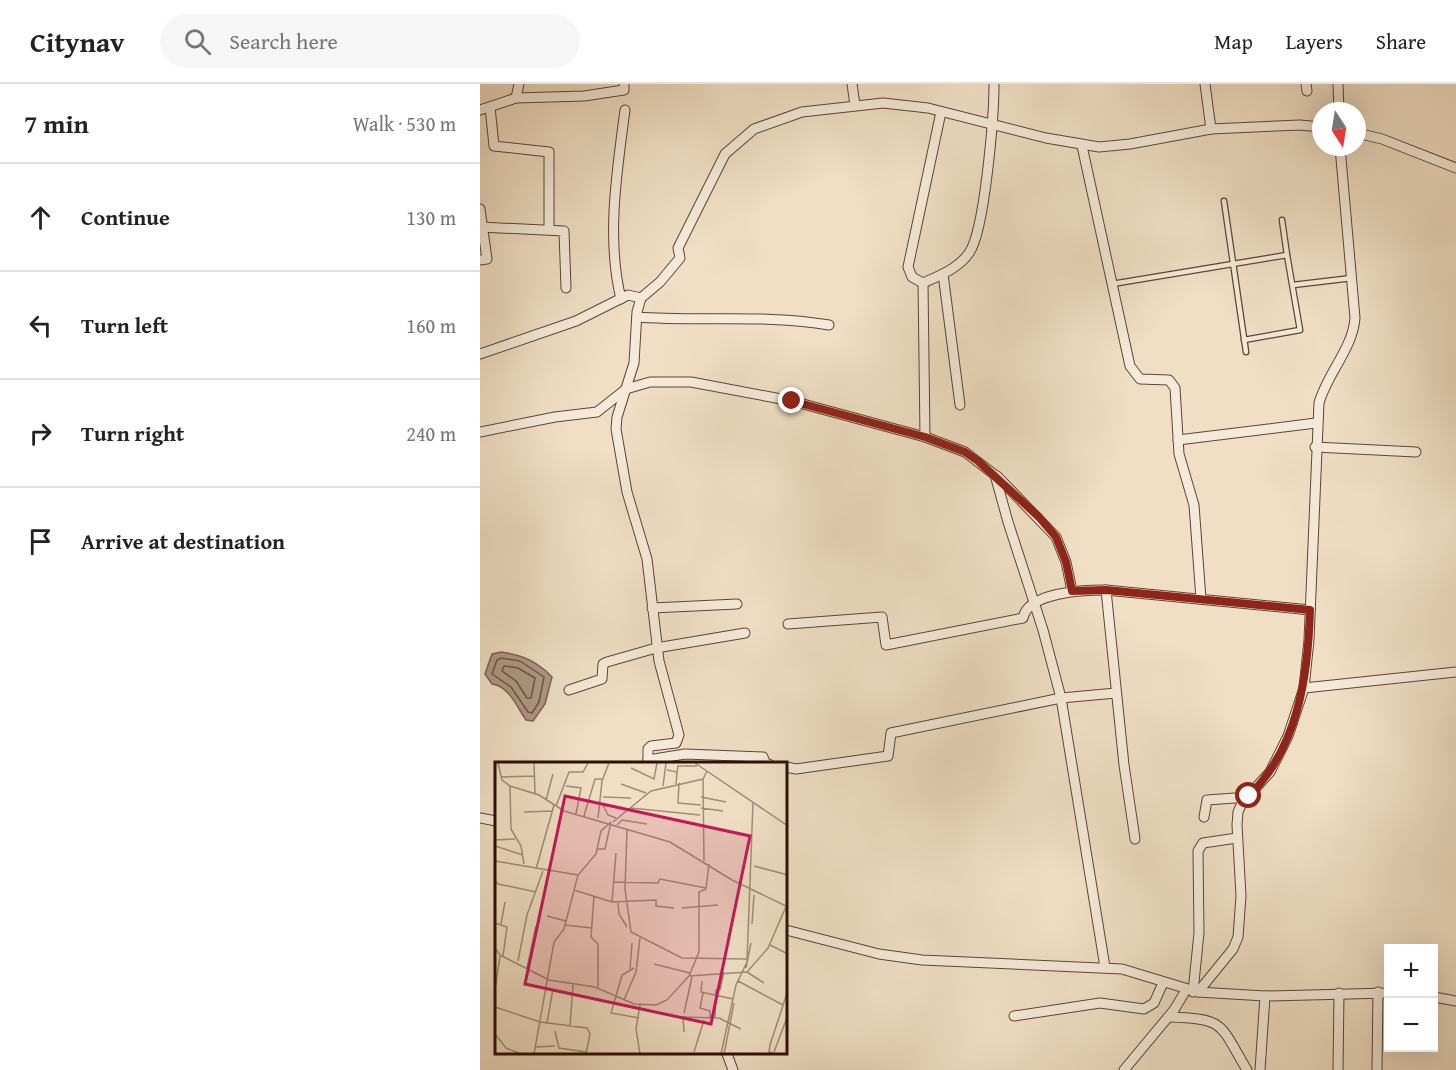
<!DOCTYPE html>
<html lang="en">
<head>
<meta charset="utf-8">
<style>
	:root { --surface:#fff; --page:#f6f6f6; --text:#222; --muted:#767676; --line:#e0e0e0 }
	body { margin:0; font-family:"Gentium Book Plus",serif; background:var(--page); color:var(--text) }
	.controls { position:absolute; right:18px; bottom:18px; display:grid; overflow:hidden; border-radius:0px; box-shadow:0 6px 24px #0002 }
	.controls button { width:54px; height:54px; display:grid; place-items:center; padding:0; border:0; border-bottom:2px solid var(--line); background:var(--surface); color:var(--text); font:30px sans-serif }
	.compass { position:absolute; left:832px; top:18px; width:54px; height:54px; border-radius:50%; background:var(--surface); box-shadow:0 6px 24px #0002; rotate:168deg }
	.stop { position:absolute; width:18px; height:18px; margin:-14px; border:4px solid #8f2418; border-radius:50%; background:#fff }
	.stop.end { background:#8f2418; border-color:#fff; box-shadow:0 2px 6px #0008 }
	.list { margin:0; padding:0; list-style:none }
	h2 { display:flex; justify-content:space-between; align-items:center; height:78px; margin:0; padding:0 24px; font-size:26px }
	h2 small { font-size:20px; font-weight:400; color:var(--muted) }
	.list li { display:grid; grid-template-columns:39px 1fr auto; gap:18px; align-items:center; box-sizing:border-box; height:108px; padding:0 24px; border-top:2px solid var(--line) }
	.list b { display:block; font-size:22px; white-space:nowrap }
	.list em { font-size:20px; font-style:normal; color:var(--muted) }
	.icon { flex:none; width:33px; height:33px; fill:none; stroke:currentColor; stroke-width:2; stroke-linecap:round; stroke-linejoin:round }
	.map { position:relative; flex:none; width:976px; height:986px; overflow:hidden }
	header { display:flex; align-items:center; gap:36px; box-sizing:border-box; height:84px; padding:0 30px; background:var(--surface); border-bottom:2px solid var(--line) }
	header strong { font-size:28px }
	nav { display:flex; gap:33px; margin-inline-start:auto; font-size:21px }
	.search { width:420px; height:54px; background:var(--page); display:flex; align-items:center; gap:15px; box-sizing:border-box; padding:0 21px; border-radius:33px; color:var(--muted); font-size:22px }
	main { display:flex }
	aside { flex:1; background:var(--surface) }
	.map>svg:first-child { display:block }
</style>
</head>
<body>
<header>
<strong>Citynav</strong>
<div class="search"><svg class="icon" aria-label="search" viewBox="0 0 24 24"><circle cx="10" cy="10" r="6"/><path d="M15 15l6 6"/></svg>Search here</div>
<nav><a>Map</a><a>Layers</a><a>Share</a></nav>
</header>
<main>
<aside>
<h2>7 min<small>Walk · 530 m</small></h2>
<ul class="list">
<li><svg class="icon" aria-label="ahead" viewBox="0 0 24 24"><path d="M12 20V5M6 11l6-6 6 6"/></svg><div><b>Continue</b></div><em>130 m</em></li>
<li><svg class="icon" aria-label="left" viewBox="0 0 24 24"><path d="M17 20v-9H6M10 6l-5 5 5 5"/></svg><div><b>Turn left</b></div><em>160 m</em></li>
<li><svg class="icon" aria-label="right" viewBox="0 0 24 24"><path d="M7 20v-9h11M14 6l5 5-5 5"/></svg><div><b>Turn right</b></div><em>240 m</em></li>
<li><svg class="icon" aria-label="arrive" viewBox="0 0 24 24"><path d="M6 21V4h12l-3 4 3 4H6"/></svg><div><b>Arrive at destination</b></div></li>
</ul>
</aside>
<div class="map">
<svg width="976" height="986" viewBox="0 0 976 986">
	<rect width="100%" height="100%" fill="#f0dfc5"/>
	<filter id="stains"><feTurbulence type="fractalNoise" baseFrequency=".00333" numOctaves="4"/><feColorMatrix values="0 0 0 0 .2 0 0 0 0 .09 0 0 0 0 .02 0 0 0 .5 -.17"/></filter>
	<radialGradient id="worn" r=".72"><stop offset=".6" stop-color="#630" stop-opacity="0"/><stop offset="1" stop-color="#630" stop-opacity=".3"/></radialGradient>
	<path fill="#ae9884" stroke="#7a6151" stroke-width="1.5" d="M21 568C42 571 57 577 72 593L65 620 53 637 46 636C37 623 29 602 12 600L5 590 12 570Z"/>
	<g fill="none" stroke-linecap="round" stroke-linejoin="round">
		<g stroke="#6e5444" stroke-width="1.5">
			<polygon points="21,574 40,577 64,593 59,618 52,629 48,628 31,603 12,590 17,576"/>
			<polygon points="24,582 38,584 55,594 51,614 47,614 36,597 22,587"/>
		</g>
		<defs>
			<g id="lane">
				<polyline points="744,117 766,268"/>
				<polyline points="802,136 807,171"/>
				<polyline points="632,200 807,171 820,246 764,256"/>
				<polyline points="813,201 872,194"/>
			</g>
			<g id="street">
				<polyline points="372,0 375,21"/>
				<polyline points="725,0 731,45"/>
				<polyline points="826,0 827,7"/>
				<polyline points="858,0 859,27"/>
				<polyline points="36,14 39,0"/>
				<polyline points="10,23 14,62 69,68 69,145"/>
				<polyline points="0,26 36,14 104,12 144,6 144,0"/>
				<polyline points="877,49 902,55 976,84"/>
				<polyline points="602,62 650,282 660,295 689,296 695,304 699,370 714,421 721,515"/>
				<polyline points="0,125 7,175 0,176"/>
				<polyline points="0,143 84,147 86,204"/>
				<polyline points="463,190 480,321"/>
				<path d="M443 199C459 192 479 184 489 169 505 147 514 30 514 0"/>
				<polyline points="443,199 432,193 428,183 461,28"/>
				<polyline points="443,199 445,353"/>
				<polyline points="161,214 157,228 154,279 137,333 136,345 147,408 167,475 179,577 199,651 196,659 171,662 168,665 168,680"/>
				<path d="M141 215C126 154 137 87 145 26"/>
				<path d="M157 233C221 238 286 230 349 241"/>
				<polyline points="0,270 96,237 148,211 161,214 180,198 200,174 198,164 245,70 274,45 322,28 403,19 448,24 566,54 619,63 650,60 731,45 820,41 841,43"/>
				<polyline points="0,348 75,333 117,328 146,305 170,298 211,298 312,317 445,353 485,368 515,391 528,438 563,546 581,614 625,883"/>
				<polyline points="698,356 836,339"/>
				<polyline points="835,363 936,368"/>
				<polyline points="517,392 576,453 586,478 592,507"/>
				<polyline points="172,524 257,520"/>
				<path d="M308 540 402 533 406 561 543 534C548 508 604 506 626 506"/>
				<polyline points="824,604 976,588"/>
				<polyline points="89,606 122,595 123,580 127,578 176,564 265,549"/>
				<polyline points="168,676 205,670 283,673 285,679 289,680"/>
				<polyline points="306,683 316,685 408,672 411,649 581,614 636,609"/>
				<polyline points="724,733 727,716 769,713"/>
				<polyline points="0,734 16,737"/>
				<polyline points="655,755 644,681 626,506 830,526"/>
				<polyline points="306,846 399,870 442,876 642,885 718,908 785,912 908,909"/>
				<polyline points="713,908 719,849 718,767 723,759 757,754"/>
				<path d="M718 908 753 865 758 853 761 812 757 741 758 728 762 719 790 688 808 652 824 604 829 556 839 319C847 290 873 264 875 234L860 63"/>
				<polyline points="954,913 976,917"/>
				<polyline points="534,932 620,919 664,925 674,919 683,899"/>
				<path d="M689 933C746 935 739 939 767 986"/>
				<polyline points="247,970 253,986"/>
				<polyline points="644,986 694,926 706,906"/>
				<polyline points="780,986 785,912"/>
				<polyline points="858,986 859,909"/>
				<polyline points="897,986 898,908"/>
			</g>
		</defs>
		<use href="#lane" stroke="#5e4335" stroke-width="7"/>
		<use href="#street" stroke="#5e4335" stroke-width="11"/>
		<use href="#lane" stroke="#f5ead9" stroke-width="4.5"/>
		<use href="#street" stroke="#f5ead9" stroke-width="9"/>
	</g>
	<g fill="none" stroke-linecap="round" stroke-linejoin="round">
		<path stroke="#8f2418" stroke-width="8" d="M312 317 445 353 485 368 498 377 559 433 576 453 586 478 592 507 626 506 830 526C828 593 818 663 769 712"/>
	</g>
	<g transform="translate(15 678)">
		<rect width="292" height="292" fill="#f0dfc5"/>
		<path fill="none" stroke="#a28c78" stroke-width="1.5" d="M3 1 7 18 15 24 44 33 69 49 175 80 237 118 293 145M39 1 40 31M200 1 293 64M136 6 159 17 162 1M172 8 182 10 181 22M182 10 183 4H202M7 15 40 14M208 17 209 99M184 21 183 41 206 43M126 22 151 31M15 24 16 67 26 84 29 102M71 24 86 26 81 52M168 24 171 1M108 35 136 36M206 35 231 40M51 38 58 12M107 41 113 53 121 56M61 44 74 10H88L93 1M136 46 205 53M206 46 228 49M29 50 57 49M89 54 100 17H108M103 56 107 19 114 1M118 60 156 29 208 17 212 9M122 63 127 58 152 62M132 68 130 127 136 170 187 196 252 197M0 78 20 77M0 84 28 93M102 87H110L116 60M0 99 83 113M259 104 293 113M41 107 59 43M0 118 3 122 41 130M119 120 163 121 165 117 211 126M79 128 117 140 121 91M99 134 96 175 103 182V225M117 140 161 138V144L179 146M123 141 124 152 132 165M187 146 223 143M52 154 71 159M0 161 12 165 8 194M6 162 10 140M257 162 259 133M70 163 97 166M275 183 293 192M0 186 5 193 54 218 100 225 139 242 161 243 172 238 194 214 252 210 273 186 293 140M23 199 32 153 48 109M159 202 195 211M32 206 41 164M139 206 127 213 116 251 144 256M251 206 256 181M135 207 137 181M252 210 269 221M194 214 204 190V130L211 127 214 102M207 219 206 230 238 237M243 219 288 243M0 228 5 194M208 231 205 246 215 249V257M129 238 141 210 145 176M0 245 45 260 92 266 95 272 91 292M189 251 197 215M220 256 221 228H225L229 210M52 261 58 227M75 264 78 223M60 269 64 286 91 290M189 270 188 255 224 256 246 267M0 272 11 286 26 292M41 285 60 284M199 290 209 258M279 290 293 253M278 291 274 290 275 283 293 228M39 292 59 180 69 167 83 113 101 92 106 69 116 60M145 292 141 267 145 243M226 292 241 223 252 200 258 40M229 292 239 241"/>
		<path fill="#c2185b" fill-opacity="0.15" stroke="#c2185b" stroke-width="3" d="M70 34 255 74 216 262 30 222Z"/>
		<rect width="292" height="292" fill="none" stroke="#2d0f05" stroke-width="3"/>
	</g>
	<rect width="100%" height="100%" filter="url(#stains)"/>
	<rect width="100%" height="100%" fill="url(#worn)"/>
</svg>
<div class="controls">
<button>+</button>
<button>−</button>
</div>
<svg class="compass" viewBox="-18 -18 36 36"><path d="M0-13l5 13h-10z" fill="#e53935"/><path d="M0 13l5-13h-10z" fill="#767676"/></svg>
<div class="stop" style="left:769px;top:712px"></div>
<div class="stop end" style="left:312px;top:317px"></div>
</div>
</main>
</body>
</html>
